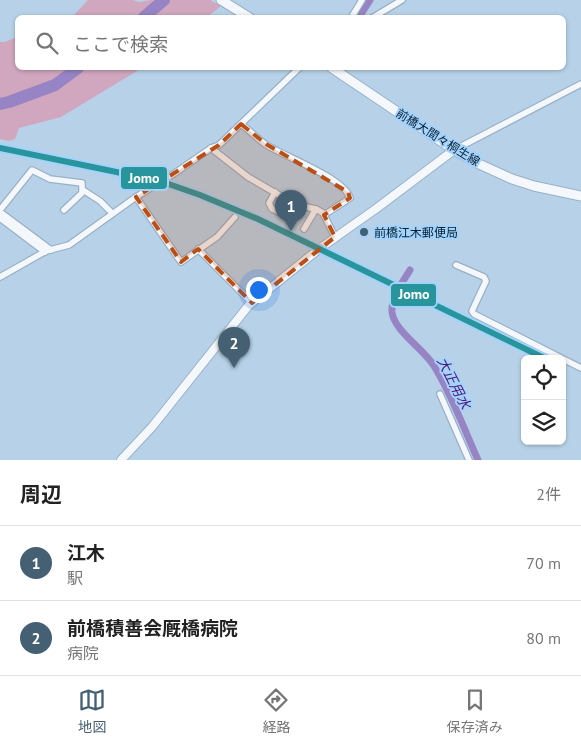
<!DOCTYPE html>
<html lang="ja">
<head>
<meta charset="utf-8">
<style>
	:root { --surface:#fff; --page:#f6f6f6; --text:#222; --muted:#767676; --line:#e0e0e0; --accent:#455f73 }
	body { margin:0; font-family:"PT Sans","Noto Sans JP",sans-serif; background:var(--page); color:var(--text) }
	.controls { position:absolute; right:15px; bottom:15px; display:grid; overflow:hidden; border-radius:8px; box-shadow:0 1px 4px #0004 }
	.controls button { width:45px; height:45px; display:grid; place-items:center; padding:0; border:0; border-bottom:1px solid var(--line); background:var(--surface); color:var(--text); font:25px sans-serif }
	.you { position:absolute; left:258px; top:289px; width:18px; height:18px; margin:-12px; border:4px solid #fff; border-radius:50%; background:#1a73e8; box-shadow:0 0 0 8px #1a73e833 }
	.badge { display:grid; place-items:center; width:32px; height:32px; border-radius:50%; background:var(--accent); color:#fff; font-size:16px; font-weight:700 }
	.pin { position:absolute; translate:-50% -41px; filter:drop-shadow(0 1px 2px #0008) }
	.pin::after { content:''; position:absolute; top:26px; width:18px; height:15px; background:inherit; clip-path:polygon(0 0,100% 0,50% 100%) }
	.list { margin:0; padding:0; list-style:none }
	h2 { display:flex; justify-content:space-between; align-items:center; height:65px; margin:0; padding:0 20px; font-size:21px }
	h2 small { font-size:16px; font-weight:400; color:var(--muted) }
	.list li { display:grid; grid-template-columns:32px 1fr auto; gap:15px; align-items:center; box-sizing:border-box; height:75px; padding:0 20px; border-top:1px solid var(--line) }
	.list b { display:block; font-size:19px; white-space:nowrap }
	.list p { margin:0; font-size:16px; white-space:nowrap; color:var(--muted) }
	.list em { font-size:16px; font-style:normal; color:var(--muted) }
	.icon { flex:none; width:28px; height:28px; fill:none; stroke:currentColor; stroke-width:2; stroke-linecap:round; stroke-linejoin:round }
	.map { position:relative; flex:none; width:581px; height:460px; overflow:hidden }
	.search { position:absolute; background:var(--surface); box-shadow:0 1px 4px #0004; left:15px; right:15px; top:15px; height:55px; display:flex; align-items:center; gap:12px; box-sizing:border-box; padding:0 18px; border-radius:8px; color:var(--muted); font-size:19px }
	.sheet { height:215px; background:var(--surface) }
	nav { display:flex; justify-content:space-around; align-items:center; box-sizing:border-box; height:70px; border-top:1px solid var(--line); background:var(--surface); font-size:14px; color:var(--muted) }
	nav a { display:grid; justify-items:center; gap:2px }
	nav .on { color:var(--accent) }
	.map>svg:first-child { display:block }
</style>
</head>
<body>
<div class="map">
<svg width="581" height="460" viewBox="0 0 581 460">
	<rect width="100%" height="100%" fill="#b7d2e8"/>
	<g fill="#d0a7be">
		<polygon points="88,0 132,0 140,2 151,0 210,0 221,6 207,17 72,17"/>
		<polygon points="17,37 18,68 142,68 61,117 19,128 15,139 9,141 0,139 0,42 5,42"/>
	</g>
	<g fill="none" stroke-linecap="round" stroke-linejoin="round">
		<g stroke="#9784c4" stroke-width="7">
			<polyline points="361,14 370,0"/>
			<path d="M410 270C403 282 391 297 392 312 394 331 424 349 434 366 452 395 464 429 478 460"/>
		</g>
		<g stroke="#9784c4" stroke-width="12">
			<polyline points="143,18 164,0"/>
			<polyline points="0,104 9,102 55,85 78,68"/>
		</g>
		<defs>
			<g id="street">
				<polyline points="351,18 362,0"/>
				<polyline points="372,18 402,0"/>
				<path d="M241 124C249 130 257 138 265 144 285 157 344 178 350 198L324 215"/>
				<polyline points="211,148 248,177 296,205 316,209 323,213 335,237"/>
				<polyline points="454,150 581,84"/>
				<polyline points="83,190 100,201 112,213"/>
				<polyline points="275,192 269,203 272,209 290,217 296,216 301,206"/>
				<polyline points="136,197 181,262 217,237 235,217"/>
				<polyline points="0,210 32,170 50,179 82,183 82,193 64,210"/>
				<polyline points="0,212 51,250"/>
				<polyline points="0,215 0,218 45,252"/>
				<polyline points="304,229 316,209"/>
				<polyline points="198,249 252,303"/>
				<polyline points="456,265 484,277 486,281 472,311 474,314 581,368"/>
				<polyline points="0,277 46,251 69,245 136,197 175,173 211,148 219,145 299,68"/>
				<polyline points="440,394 469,460"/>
			</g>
			<polyline id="secondary" points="121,460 152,427 249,305 319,249 377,208 454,150"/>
			<g id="primary">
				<polyline points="221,0 250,18"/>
				<polyline points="332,68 454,150 479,164 512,179 534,186 581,196"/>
			</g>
		</defs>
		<use href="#street" stroke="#99b0c4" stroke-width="8"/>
		<use href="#secondary" stroke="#99b0c4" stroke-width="10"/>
		<use href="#primary" stroke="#99b0c4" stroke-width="11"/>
		<use href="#street" stroke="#f4f8fc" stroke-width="5.5"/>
		<use href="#secondary" stroke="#f4f8fc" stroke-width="8"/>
		<use href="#primary" stroke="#f4f8fc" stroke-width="9"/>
		<defs>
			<polyline id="rail-1" points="0,148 160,181 200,195 258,219 546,359"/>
		</defs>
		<use href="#rail-1" stroke="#a3d3fc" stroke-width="10"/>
		<use href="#rail-1" stroke="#28949b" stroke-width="6"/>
	</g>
	<path fill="#bb4e14" fill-opacity="0.2" stroke="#bb4e14" stroke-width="4" stroke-dasharray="10 6" stroke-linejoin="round" d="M241 124 266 144 348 192 350 198 324 215 335 237 252 303 198 249 181 262 136 197 219 145Z"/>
	<circle fill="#455f73" stroke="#a3d3fc" stroke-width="2" cx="364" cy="232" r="5"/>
	<g text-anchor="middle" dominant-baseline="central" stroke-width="4" stroke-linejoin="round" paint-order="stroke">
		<g font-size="12" fill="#082134" stroke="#a3d3fc">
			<text transform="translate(438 137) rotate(32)">前橋大間々桐生線</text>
		</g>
		<g font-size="12" fill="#082134" stroke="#a3d3fc" text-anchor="start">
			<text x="374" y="232">前橋江木郵便局</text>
		</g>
		<g font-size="14" font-style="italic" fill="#4e187b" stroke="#a3d3fc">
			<text transform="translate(454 383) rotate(63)">大正用水</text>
		</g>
	</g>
	<g stroke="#a3d3fc" stroke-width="2">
		<rect x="120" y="166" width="48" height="24" rx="5" fill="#28949b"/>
		<rect x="390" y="283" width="47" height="24" rx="5" fill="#28949b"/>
	</g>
	<g font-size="14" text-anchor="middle" font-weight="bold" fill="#fff">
		<text x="144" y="183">Jomo</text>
		<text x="414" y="299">Jomo</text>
	</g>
</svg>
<div class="controls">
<button><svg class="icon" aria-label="locate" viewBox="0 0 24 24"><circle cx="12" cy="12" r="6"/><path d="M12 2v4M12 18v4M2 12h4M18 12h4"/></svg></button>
<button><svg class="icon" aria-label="layers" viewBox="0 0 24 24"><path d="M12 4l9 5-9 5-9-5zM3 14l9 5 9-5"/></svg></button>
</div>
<div class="you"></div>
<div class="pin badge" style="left:291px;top:231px">1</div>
<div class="pin badge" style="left:234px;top:368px">2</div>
<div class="search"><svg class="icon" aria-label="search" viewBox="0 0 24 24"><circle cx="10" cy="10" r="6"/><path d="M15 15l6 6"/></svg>ここで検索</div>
</div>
<section class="sheet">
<h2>周辺<small>2件</small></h2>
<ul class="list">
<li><span class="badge">1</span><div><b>江木</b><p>駅</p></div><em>70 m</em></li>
<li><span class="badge">2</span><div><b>前橋積善会厩橋病院</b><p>病院</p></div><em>80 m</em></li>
</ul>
</section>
<nav>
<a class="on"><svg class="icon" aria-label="map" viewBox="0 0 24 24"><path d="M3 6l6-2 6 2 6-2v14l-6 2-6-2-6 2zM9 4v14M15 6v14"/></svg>地図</a>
<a><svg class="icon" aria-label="directions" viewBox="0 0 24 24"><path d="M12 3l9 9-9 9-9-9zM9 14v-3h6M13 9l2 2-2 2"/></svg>経路</a>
<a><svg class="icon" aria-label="saved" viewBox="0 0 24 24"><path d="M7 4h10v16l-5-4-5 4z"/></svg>保存済み</a>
</nav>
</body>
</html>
